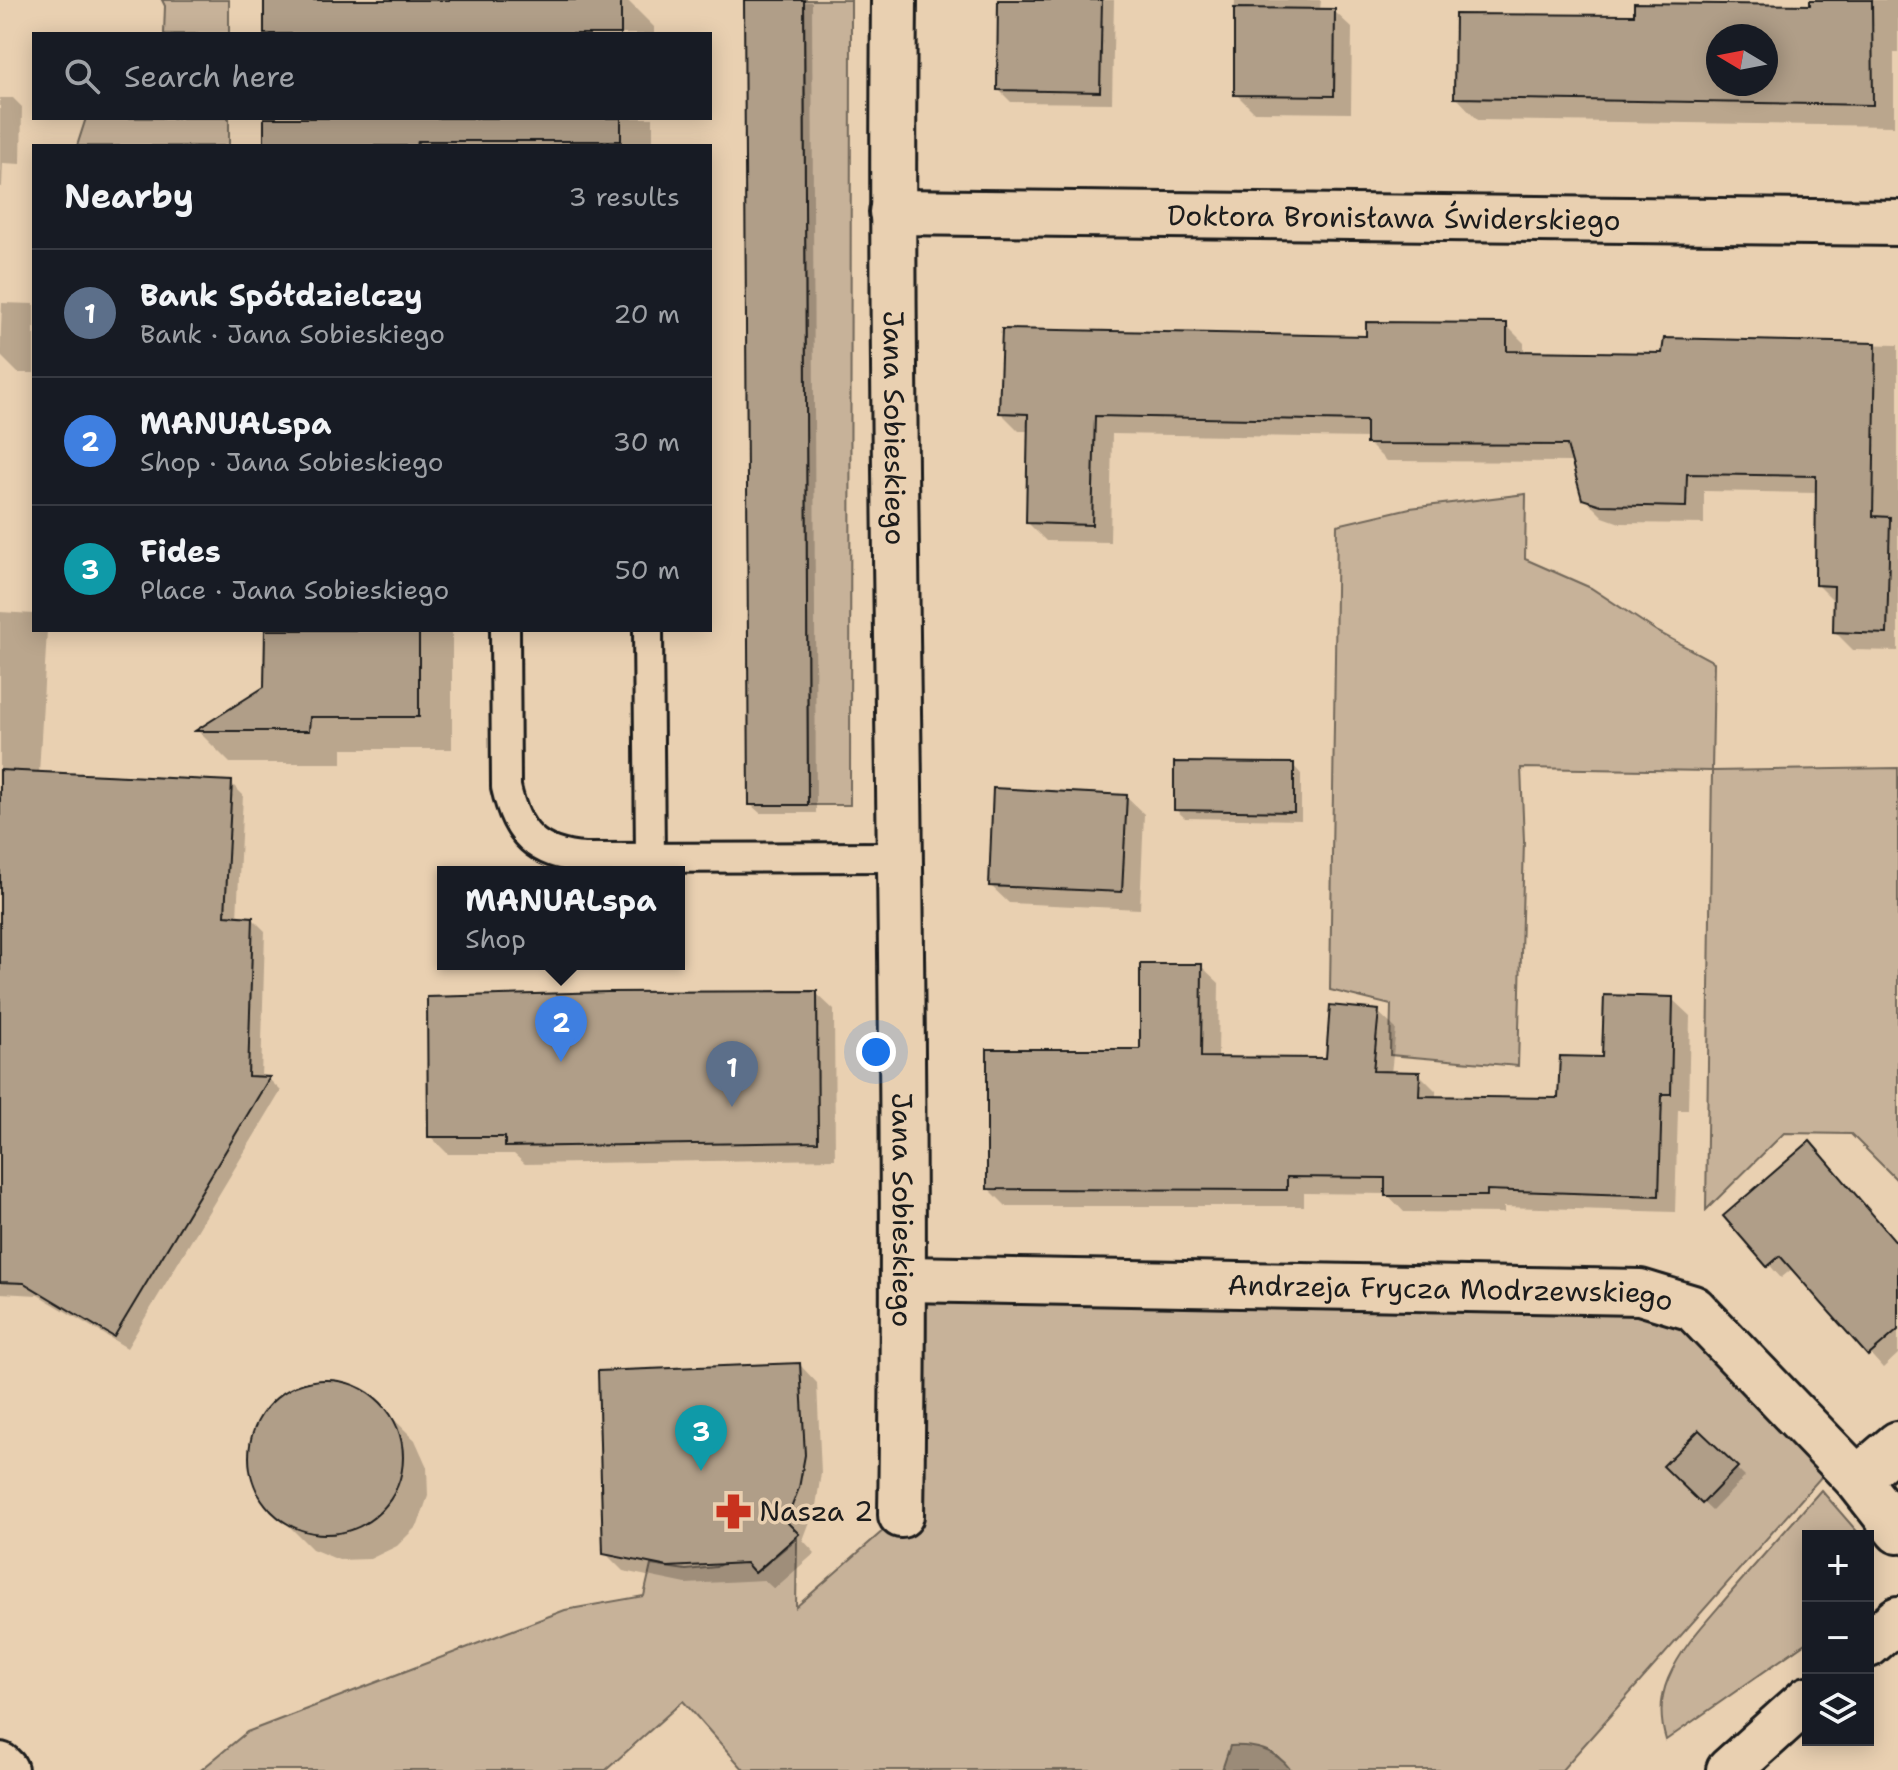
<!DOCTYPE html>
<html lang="en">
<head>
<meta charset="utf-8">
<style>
	:root { --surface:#171b24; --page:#242831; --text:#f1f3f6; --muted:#9ea1a6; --line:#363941; --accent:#7c3aed }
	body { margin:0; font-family:"Shantell Sans",sans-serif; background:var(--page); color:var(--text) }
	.controls { position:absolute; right:24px; bottom:24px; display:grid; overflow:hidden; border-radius:0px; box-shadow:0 4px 20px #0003 }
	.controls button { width:72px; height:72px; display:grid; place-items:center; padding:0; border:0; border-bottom:2px solid var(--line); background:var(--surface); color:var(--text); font:40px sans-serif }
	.compass { position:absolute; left:1706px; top:24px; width:72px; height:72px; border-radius:50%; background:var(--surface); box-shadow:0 4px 20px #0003; rotate:280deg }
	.you { position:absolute; left:876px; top:1052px; width:28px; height:28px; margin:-20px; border:6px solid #fff; border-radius:50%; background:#1a73e8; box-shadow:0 0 0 12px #1a73e833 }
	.badge { display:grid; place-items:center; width:52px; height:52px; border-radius:50%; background:var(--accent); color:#fff; font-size:26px; font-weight:700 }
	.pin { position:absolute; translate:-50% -66px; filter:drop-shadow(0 2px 4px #0008) }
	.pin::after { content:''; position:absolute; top:42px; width:28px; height:24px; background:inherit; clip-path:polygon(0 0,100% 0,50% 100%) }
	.popup { position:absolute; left:437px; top:866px; width:248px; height:104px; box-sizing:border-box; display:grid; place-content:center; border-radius:0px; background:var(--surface); filter:drop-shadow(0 2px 6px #0005); font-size:26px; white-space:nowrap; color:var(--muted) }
	.popup b { font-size:30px; color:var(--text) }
	.popup::after { content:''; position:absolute; left:50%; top:100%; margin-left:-16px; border:16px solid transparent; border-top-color:var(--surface) }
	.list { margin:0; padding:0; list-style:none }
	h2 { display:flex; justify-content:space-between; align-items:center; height:104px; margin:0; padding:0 32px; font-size:34px }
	h2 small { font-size:26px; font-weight:400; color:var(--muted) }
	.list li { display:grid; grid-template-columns:52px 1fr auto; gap:24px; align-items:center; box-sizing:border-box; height:128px; padding:0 32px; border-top:2px solid var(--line) }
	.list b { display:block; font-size:30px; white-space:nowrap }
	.list p { margin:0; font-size:26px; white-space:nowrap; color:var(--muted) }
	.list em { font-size:26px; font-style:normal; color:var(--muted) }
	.icon { flex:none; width:44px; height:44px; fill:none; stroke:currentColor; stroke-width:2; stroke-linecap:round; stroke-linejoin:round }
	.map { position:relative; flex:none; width:1898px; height:1770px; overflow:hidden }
	.search { position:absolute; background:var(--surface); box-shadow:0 4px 20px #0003; left:32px; top:32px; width:680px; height:88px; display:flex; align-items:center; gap:20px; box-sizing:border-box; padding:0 28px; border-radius:0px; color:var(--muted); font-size:30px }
	.panel { position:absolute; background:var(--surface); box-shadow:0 4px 20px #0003; left:32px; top:144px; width:680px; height:488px; border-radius:0px }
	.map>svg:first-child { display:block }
</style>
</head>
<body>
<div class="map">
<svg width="1898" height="1770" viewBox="0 0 1898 1770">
	<rect width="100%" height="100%" fill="#e9d0b1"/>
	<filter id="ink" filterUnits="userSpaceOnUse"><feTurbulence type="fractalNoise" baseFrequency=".0125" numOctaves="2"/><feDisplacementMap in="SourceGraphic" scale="16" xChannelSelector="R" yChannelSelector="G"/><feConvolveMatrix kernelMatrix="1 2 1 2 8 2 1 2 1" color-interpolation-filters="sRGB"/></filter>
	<g filter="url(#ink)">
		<g fill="#c7b299" stroke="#72675a" stroke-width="2">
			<polygon points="162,0 229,0 229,34 164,34 165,6"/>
			<polygon points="804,0 851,0 850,805 808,805"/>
			<polygon points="86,118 229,118 229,146 77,146"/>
			<polygon points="1526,494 1525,559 1591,588 1658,632 1714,662 1712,771 1898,768 1898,1181 1851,1134 1784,1133 1706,1210 1712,771 1521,768 1524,841 1518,1066 1390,1055 1391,1005 1330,990 1337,525 1410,508"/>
			<polygon points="905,1279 1640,1292 1837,1459 1562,1770 744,1770 683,1701 606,1770 201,1770 247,1732 565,1610 644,1596 651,1565 686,1570 716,1567 739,1554 755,1573 797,1538 796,1607 901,1515"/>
			<path d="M1821 1490 1861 1536H1808V1641L1666 1740C1660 1720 1660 1698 1668 1679 1680 1650 1702 1626 1722 1603 1754 1565 1788 1528 1821 1490Z"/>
		</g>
		<path fill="#9b8b78" stroke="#685f53" stroke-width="2" d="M1230 1746C1255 1745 1275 1749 1291 1770H1222Z"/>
		<g fill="#0003" fill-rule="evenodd">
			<polygon points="266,0 627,0 654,27 654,34 266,34"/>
			<polygon points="746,0 812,2 816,813 760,813 751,805"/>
			<polygon points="1000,0 1114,0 1112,103 1011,102 999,90"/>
			<polygon points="1235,0 1321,0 1320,10 1334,11 1352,28 1351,113 1254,112 1236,94 1236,54 1233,50"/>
			<path d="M1812 0H1898V53H1894V126L1478 120 1456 97 1636 17 1812 8ZM1718 36H1766V84H1718Z"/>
			<polygon points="0,98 13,98 22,107 21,164 3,163 2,187 0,187"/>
			<rect x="266" y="118" width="387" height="28"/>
			<polygon points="2,303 34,304 34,373 18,373 0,355"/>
			<polygon points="1506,325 1524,343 1524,353 1664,355 1665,340 1898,345 1898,651 1853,650 1835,632 1836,603 1817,584 1818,493 1704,491 1704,524 1620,523 1603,517 1584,498 1574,462 1386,461 1368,443 1368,438 1112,434 1110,542 1046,541 1028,523 1030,431 1019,431 1001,413 1368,338"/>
			<polygon points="0,612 34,614 34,630 47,630 39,774 231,783 243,795 237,918 252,918 265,931 261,1079 269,1079 281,1091 127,1348 38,1295 0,1293"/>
			<polygon points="267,630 452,630 452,749 342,749 342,763 230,763 198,731 266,688"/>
			<polygon points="1293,765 1301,774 1301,820 1185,818 1176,810"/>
			<polygon points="1126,797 1144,814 1140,909 1009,903 991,886"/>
			<polygon points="1201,966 1219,983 1218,1059 1328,1060 1378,1012 1396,1029 1391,1073 1419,1074 1436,1091 1436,1098 1560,1100 1672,999 1690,1016 1688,1110 1678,1110 1675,1212 1504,1207 1504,1213 1404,1212 1387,1194 1304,1193 1304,1206 1006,1206 989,1189 1142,1051"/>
			<polygon points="816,993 834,1010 835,1159 525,1164 514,1154 448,1154 430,1136"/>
			<polygon points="1726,1216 1898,1245 1898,1354 1883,1368 1793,1268 1781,1278"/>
			<polygon points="800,1365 817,1383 821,1473 816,1506 803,1540 815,1553 774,1589 764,1580 686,1584 623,1571 605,1553"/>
			<polygon points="309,1382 339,1382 366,1392 415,1440 427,1467 428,1496 418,1525 397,1546 370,1559 339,1560 312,1549 263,1500 251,1473 250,1442 262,1415 282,1394"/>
			<polygon points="1699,1432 1745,1477 1712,1511 1665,1466"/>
		</g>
		<g fill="#b09e88" stroke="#1c1c1c" stroke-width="2" fill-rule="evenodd">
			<rect x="264" y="0" width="357" height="34"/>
			<polygon points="744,0 804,0 808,805 749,805"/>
			<polygon points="998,0 1102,0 1100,92 997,90"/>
			<path d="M1810 0H1872L1873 105 1454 98 1455 14 1634 15V3L1810 5ZM1718 36H1766V84H1718Z"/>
			<polygon points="1234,8 1335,9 1334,96 1234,95"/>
			<polygon points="264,118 621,118 621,141 418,141 417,146 264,146"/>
			<polygon points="1366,322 1507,323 1507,351 1662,353 1664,338 1876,343 1873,516 1890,517 1887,634 1833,632 1834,586 1815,585 1816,476 1687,474 1686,507 1601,505 1582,499 1567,445 1366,444 1366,421 1095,416 1092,525 1026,523 1028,414 999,413 1002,329 1366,336"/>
			<polygon points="265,630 419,630 419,717 310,717 309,731 195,731 264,687"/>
			<polygon points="1174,762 1294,763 1294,812 1174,810"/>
			<polygon points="0,770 232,781 225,915 253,917 248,1076 270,1077 114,1337 24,1283 0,1282"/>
			<polygon points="993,788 1127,795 1122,892 989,886"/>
			<polygon points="1140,964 1202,964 1201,1057 1326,1058 1330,1005 1379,1010 1373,1071 1420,1072 1419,1096 1558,1098 1560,1056 1602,1057 1604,995 1673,997 1671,1094 1662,1094 1659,1196 1487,1190 1487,1196 1385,1196 1385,1178 1287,1177 1287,1190 987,1189 987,1049 1140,1049"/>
			<polygon points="817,991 818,1142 505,1147 505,1137 428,1137 427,997 608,992"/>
			<polygon points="1810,1141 1898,1244 1898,1330 1868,1356 1780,1256 1767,1267 1723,1216"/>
			<polygon points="800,1363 805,1455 799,1488 786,1521 799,1534 755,1573 746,1563 668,1567 603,1554 598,1371"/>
			<circle cx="326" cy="1457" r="77"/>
			<polygon points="1699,1430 1738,1467 1702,1504 1663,1466"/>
		</g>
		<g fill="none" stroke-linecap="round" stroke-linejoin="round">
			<defs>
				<g id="service">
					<path d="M505 630 506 787C516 833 536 855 585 858L899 857"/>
					<polyline points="648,630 650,858"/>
				</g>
				<g id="minor">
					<path id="s1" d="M894 0C889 505 909 1010 901 1515"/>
					<path id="s2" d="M892 212 1898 223"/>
					<path id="s3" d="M905 1279 1640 1292 1693 1308 1857 1479 1898 1531"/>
					<polyline points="1857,1479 1898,1444"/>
				</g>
				<g id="tertiary">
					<polyline points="1868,1645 1898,1619"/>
					<polyline points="0,1765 5,1770"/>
					<polyline points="1729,1770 1808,1699"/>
				</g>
			</defs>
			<use href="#service" stroke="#1c1c1c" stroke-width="34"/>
			<use href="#minor" stroke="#1c1c1c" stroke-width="50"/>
			<use href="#tertiary" stroke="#1c1c1c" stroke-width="50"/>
			<use href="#service" stroke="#e9d0b1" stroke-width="28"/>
			<use href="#minor" stroke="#e9d0b1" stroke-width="44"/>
			<use href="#tertiary" stroke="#e9d0b1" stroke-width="44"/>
		</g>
	</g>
	<defs>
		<symbol id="pharmacy-bare" viewBox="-9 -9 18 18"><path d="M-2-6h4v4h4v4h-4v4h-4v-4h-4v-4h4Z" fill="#c8321e" stroke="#e9d0b1" stroke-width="2.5" paint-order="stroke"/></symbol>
	</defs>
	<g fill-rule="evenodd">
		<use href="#pharmacy-bare" x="708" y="1486" width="51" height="51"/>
	</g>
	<g text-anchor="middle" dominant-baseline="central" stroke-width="7" stroke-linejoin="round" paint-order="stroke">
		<g font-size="28" fill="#1c1c1c" stroke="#e9d0b1">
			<text stroke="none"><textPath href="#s2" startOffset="502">Doktora Bronisława Świderskiego</textPath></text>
			<text stroke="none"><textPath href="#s1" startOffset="428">Jana Sobieskiego</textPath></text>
			<text stroke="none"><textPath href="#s1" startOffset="1210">Jana Sobieskiego</textPath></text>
			<text stroke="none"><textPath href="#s3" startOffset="546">Andrzeja Frycza Modrzewskiego</textPath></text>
		</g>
		<g font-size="28" fill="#1c1c1c" stroke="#e9d0b1" text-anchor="start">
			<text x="759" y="1511">Nasza 2</text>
		</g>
	</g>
</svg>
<div class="controls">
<button>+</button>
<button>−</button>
<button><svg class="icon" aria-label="layers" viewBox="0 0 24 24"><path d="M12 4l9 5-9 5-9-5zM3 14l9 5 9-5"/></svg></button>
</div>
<svg class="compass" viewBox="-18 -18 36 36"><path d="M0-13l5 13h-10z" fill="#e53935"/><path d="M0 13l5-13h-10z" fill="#9ea1a6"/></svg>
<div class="you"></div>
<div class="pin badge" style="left:732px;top:1107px;background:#5c6f8a">1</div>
<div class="pin badge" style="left:561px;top:1062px;background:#3f7fe0">2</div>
<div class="popup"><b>MANUALspa</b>Shop</div>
<div class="pin badge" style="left:701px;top:1471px;background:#0f9aa8">3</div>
<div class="search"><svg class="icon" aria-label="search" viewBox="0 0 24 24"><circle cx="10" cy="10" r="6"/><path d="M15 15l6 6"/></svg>Search here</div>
<section class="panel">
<h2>Nearby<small>3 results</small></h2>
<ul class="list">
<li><span class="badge" style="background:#5c6f8a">1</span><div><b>Bank Spółdzielczy</b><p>Bank · Jana Sobieskiego</p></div><em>20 m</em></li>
<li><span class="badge" style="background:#3f7fe0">2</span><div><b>MANUALspa</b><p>Shop · Jana Sobieskiego</p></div><em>30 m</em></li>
<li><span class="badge" style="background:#0f9aa8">3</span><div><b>Fides</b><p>Place · Jana Sobieskiego</p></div><em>50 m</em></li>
</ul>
</section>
</div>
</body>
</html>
